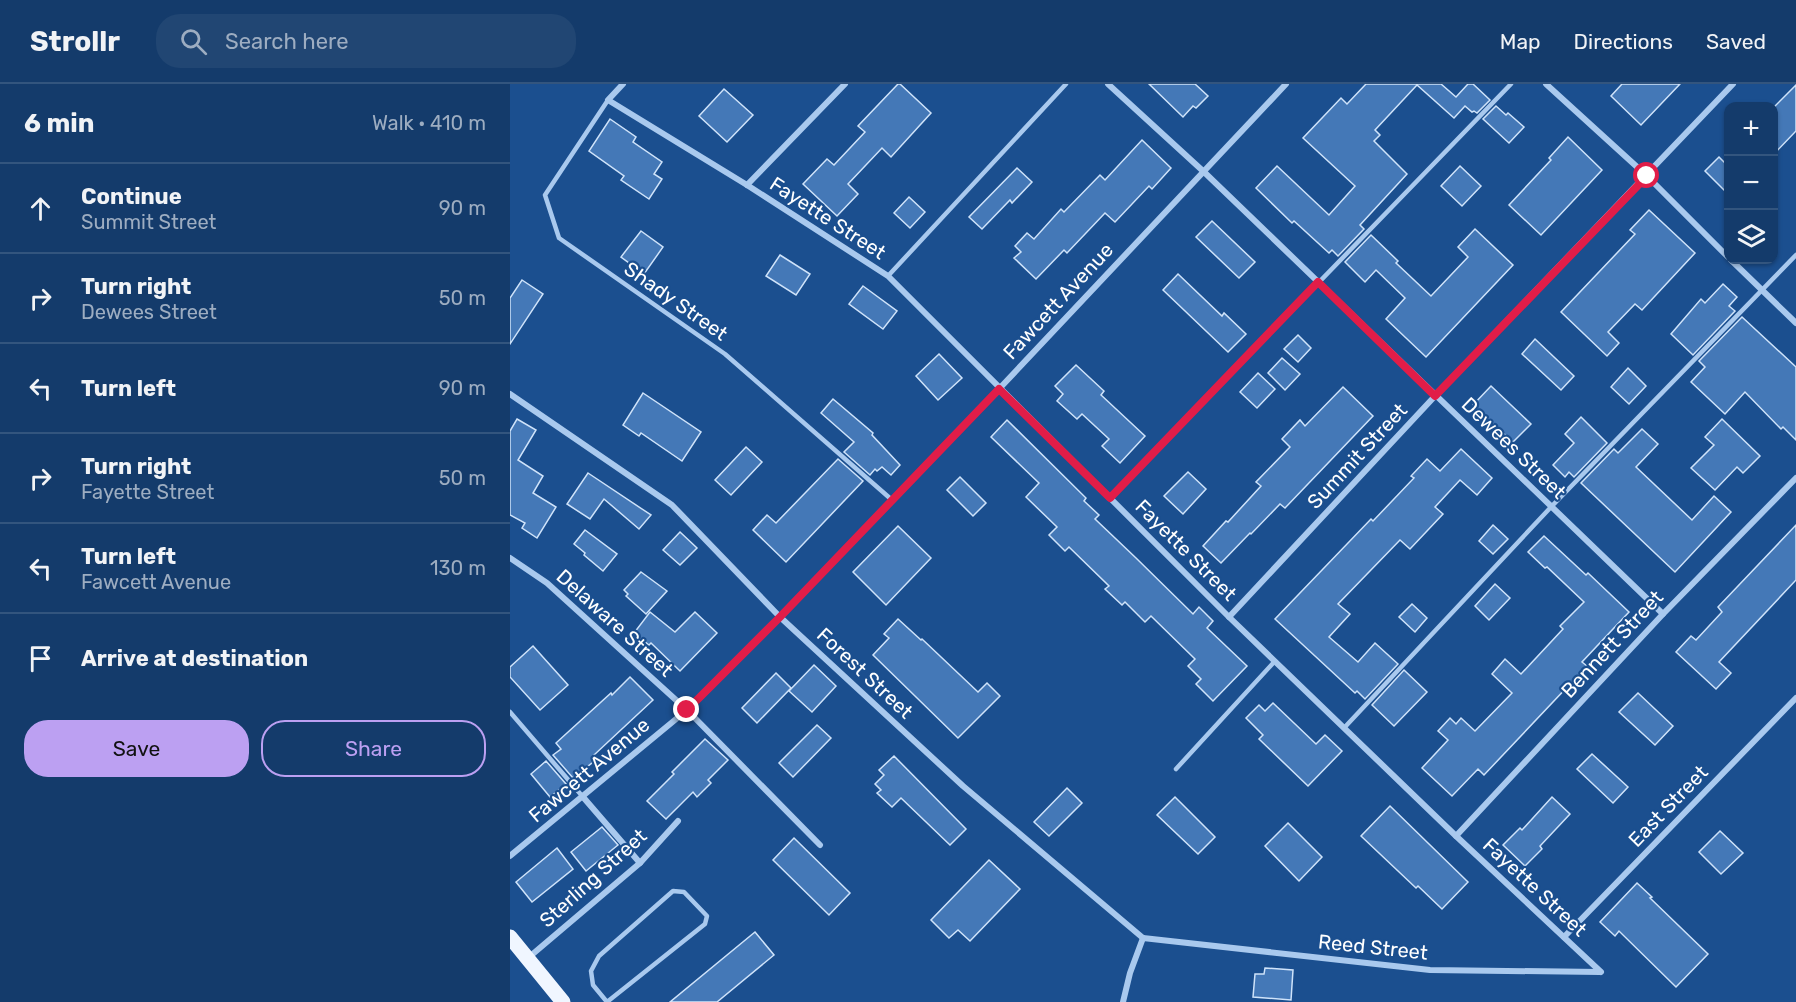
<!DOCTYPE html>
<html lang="en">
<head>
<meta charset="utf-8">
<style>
	:root { --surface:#143b6b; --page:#214673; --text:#f1f3f6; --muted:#9dadc1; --line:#33557e; --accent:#bca0f2 }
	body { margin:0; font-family:Rubik,sans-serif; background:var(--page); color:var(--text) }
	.controls { position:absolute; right:18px; top:18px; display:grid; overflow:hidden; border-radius:12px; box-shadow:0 2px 4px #0004 }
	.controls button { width:54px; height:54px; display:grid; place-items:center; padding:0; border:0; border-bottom:2px solid var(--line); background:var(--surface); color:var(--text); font:30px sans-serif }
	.stop { position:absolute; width:18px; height:18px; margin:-14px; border:4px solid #e11d48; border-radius:50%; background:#fff }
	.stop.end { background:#e11d48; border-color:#fff; box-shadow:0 2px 6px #0008 }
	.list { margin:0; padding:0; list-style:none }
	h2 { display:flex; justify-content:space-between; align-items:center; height:78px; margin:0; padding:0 24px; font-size:26px }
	h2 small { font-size:20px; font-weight:400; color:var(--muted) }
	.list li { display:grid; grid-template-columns:39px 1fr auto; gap:18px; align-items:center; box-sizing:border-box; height:90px; padding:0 24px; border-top:2px solid var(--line) }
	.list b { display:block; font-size:22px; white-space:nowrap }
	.list p { margin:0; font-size:20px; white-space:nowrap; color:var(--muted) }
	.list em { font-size:20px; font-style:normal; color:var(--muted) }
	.actions { display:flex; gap:12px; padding:18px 24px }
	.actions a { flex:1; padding:14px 0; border:2px solid var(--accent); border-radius:24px; text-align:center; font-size:21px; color:var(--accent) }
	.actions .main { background:var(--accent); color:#111 }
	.icon { flex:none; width:33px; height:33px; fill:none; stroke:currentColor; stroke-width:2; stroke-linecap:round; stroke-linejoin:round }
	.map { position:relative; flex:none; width:1286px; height:918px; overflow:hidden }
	header { display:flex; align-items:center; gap:36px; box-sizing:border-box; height:84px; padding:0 30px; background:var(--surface); border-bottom:2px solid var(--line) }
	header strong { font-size:28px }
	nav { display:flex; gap:33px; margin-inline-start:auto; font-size:21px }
	.search { width:420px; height:54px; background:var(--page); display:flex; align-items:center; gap:15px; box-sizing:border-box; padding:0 21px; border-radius:24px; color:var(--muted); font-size:22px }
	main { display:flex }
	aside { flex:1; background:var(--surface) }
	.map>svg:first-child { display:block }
</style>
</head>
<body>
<header>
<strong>Strollr</strong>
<div class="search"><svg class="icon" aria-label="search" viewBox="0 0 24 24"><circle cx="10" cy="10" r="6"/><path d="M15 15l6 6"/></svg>Search here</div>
<nav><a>Map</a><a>Directions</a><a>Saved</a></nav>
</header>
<main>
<aside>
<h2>6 min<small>Walk · 410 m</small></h2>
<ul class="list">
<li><svg class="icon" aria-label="ahead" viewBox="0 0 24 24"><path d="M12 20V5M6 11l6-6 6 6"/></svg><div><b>Continue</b><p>Summit Street</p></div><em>90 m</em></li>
<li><svg class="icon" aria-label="right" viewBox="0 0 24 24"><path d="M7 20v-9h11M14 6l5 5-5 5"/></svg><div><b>Turn right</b><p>Dewees Street</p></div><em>50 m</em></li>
<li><svg class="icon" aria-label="left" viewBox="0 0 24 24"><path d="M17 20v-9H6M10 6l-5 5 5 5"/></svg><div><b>Turn left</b></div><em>90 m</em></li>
<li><svg class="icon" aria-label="right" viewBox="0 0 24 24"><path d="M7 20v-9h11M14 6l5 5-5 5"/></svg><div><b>Turn right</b><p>Fayette Street</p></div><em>50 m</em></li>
<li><svg class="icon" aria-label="left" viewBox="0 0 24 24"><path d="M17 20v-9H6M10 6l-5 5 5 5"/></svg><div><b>Turn left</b><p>Fawcett Avenue</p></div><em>130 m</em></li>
<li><svg class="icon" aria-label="arrive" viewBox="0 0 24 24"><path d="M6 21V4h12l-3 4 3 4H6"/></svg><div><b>Arrive at destination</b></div></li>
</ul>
<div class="actions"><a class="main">Save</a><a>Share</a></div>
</aside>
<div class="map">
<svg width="1286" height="918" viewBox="0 0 1286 918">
	<rect width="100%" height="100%" fill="#1b4f8f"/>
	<g fill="#4478b7" stroke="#cfe3fa" stroke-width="1.5">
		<polygon points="388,0 390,0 421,29 381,73 372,64 338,100 348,110 327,132 293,100 317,75 324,81 355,48 348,42"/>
		<polygon points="639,0 685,0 698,12 686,24 683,22 673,33"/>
		<polygon points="856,0 931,0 946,13 958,0 963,0 980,16 967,29 964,27 962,28 955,22 944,34 907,1 865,46 870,51 864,57 897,90 850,141 854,145 828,172 822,166 819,169 784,137 782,139 746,104 767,82 819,131 845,102 793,54 831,14 837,20"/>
		<polygon points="1112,0 1170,0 1131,41 1101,12"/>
		<polygon points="1286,1 1286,47 1263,71 1263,24"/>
		<polygon points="214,5 243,31 217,58 189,32"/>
		<polygon points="986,22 996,31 998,29 1014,43 999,59 973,35"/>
		<polygon points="100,35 126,53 123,58 152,78 144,90 152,95 139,115 111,96 114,92 79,67"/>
		<polygon points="1058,53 1092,86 1031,151 999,121 1041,76 1039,74"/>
		<polygon points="632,56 661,84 642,105 639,102 605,138 595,129 557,169 554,166 526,195 504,174 511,168 505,162 517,149 524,155 551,125 554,128 590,91 595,96"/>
		<polygon points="1209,73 1218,82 1218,110 1195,87"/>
		<polygon points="950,82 971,102 952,122 931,102"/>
		<polygon points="507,84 522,98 502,119 500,116 472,145 459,133"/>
		<polygon points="399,113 415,128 400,144 384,129"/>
		<polygon points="1139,126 1185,169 1132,226 1125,220 1098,248 1109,259 1097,272 1051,228 1125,150 1120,146"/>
		<polygon points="702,137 745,178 729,194 686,153"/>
		<polygon points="965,145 1003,181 916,273 876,235 895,214 866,186 855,198 835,178 861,151 888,177 886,179 921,212 958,173 948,163"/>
		<polygon points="131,147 153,163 134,190 111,173"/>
		<polygon points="270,171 300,190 286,211 256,192"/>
		<polygon points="668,190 712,232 714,229 736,250 718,268 653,206"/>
		<polygon points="12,196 33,210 0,260 0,214"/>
		<polygon points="1213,200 1227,213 1219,222 1225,227 1183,271 1161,250 1191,215 1195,219"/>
		<polygon points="353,202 387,227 373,245 339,220"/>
		<polygon points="1232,233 1286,283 1286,356 1273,343 1271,345 1235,308 1215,330 1181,298 1195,283 1189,277"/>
		<polygon points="788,251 801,264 788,278 774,265"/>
		<polygon points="1025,255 1064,292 1051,306 1012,270"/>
		<polygon points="429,270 452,294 428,316 406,292"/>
		<polygon points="772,274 790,290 775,306 758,289"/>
		<polygon points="566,281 594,307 591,311 635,352 610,379 592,362 599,355 572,330 567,335 547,317 553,310 545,302"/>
		<polygon points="1118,284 1136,302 1119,320 1101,303"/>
		<polygon points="748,289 765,305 747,324 730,308"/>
		<polygon points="981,302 1021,340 1003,358 963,321"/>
		<polygon points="833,303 863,332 775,424 770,420 741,450 740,449 711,479 693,462 716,437 718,438 751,402 746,398 780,363 772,355 790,336 795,342"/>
		<polygon points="133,309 191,348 172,377 131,349 129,352 113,341"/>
		<polygon points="323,315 363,349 362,351 390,381 381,391 372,383 367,387 365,385 360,391 334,368 344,358 311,329"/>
		<polygon points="1071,333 1097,359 1064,393 1059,388 1055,393 1043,381 1064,359 1055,350"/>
		<polygon points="7,335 26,346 8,376 33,392 23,409 46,423 27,454 12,444 15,439 0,431 0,347"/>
		<polygon points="1212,335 1250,372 1233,389 1227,383 1205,406 1181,384 1204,361 1195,353"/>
		<polygon points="497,336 576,414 574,417 589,431 585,435 626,474 683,530 689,523 703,537 697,544 737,582 703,617 686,600 691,595 678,582 685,575 641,532 635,538 615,518 612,521 595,505 599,502 559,463 555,467 539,451 547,443 516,413 529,399 481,353"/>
		<polygon points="1132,345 1148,360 1126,383 1182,436 1204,412 1221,428 1165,488 1071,399 1104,365 1108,369"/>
		<polygon points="236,363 252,378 221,411 205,396"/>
		<polygon points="951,365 982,394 967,411 950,396 925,423 933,430 900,465 890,456 828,520 840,530 819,553 848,578 865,559 888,580 855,615 847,607 845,609 765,535 861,435 863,437 904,394 901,392 917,375 930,387"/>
		<polygon points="328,375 353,397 276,478 243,446 257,431 266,439"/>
		<polygon points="678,388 696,405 673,430 654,412"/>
		<polygon points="78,389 141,431 129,445 94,415 80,435 57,420"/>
		<polygon points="450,393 476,419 463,432 437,406"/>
		<polygon points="983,441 998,455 983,470 969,457"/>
		<polygon points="1286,441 1286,496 1209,578 1221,589 1206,605 1166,568 1181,552 1186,556 1212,528 1208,523"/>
		<polygon points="388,442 421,474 376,521 343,488"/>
		<polygon points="75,446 107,470 93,487 74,471 75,469 64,460"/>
		<polygon points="170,448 187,464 170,481 153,466"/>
		<polygon points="1034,452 1076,491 1078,489 1119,528 1072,578 1077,582 974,691 968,685 942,712 912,684 938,656 928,647 940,634 946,640 951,634 965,647 1002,609 982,590 995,575 1011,590 1053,545 1050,542 1074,518 1037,483 1035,484 1018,468"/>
		<polygon points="131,488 157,507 136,530 116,512 118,510 114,506"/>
		<polygon points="985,500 1000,514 979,536 965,522"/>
		<polygon points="902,520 917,534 905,548 889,533"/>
		<polygon points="140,528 165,548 185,528 207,549 170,587 141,559 139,561 124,549"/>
		<polygon points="388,535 411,556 412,555 468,608 477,599 490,612 448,654 363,571 379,554 374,550"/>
		<polygon points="23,562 58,601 30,626 0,593 0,583"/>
		<polygon points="304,581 326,602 302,628 279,607"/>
		<polygon points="894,586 917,608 884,642 862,621"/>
		<polygon points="266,589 281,604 247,639 232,624"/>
		<polygon points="120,593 143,616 84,671 87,675 63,694 43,671 51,665 46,659 101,609 102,611"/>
		<polygon points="1128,609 1163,642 1145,661 1109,628"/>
		<polygon points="763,619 806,660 815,651 832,667 798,702 749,655 753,651 736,634 749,621 755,627"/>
		<polygon points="307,641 321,654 283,693 269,679"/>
		<polygon points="195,655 218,676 198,696 201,699 187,713 183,708 156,735 137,717 164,690 162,688"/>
		<polygon points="1082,670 1118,703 1103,719 1067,685"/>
		<polygon points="384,672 456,745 440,761 391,714 382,723 367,709 371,706 365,700 374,691 369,686"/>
		<polygon points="36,677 56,700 40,713 21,690"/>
		<polygon points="557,704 572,719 539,752 524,738"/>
		<polygon points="665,713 705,753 688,770 647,731"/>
		<polygon points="1042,713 1060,730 1030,762 1032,765 1015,782 993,761 1010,744 1012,746"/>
		<polygon points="880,722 958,798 932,825 908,802 906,804 851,752"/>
		<polygon points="778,739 812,773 789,797 755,762"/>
		<polygon points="92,743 108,761 76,787 61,768"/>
		<polygon points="1210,747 1233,769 1211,790 1189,768"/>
		<polygon points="284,754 340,809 319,831 263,776"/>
		<polygon points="47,764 63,785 22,818 6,798"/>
		<polygon points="479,776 510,805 460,857 448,846 439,854 421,836"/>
		<polygon points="1127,799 1142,813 1140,814 1198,870 1166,903 1109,847 1105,852 1090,838"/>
		<polygon points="245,848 264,871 207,918 160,918"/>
		<polygon points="755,884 783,886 781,916 743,913 745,890 754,890"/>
	</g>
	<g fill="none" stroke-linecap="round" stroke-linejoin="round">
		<g stroke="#a9c9ee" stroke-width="4.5">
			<polyline points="98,16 35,111 49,154 215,270 382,416"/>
			<polyline points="378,192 556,0"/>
			<polyline points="600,414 1001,0"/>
			<polyline points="0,628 73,713"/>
			<polyline points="834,644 1041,423 1286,171"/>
			<polyline points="666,685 765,577"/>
			<polyline points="97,918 195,840 197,832 174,808 163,807 89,872 81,887 83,901 97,918"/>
		</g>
		<g stroke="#a9c9ee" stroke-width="6">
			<polyline points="113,0 98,16 237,101 378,192 719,533 946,752 1091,888"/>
			<polyline points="598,0 693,87 1153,530"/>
			<polyline points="1036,0 1137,92 1218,173"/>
			<polyline points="237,101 335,0"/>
			<polyline points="1221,176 1286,239"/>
			<polyline points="0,310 162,421 270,533 453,702 633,854"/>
			<polyline points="0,474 37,499 177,626 310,761"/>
			<polyline points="719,533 925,312 1223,0"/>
			<polyline points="73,713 130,779"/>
			<polyline points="946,752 1153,530 1286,394"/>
			<polyline points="0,772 177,626 270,533 489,305 776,0"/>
			<polyline points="1054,853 1286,614"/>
			<polyline points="633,854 920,886 1090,888"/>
			<polyline points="18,874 130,779 168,737"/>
			<polyline points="613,918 620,889 633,854"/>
		</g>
		<polyline stroke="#f0f6ff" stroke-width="15" points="0,853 53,918"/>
	</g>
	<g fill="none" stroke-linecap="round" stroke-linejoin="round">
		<polyline stroke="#e11d48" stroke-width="8" points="177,626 270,533 489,305 600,414 808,198 925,312 1137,92"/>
	</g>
	<g text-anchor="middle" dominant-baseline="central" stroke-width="4.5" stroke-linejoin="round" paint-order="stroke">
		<g font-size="20" fill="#fff" stroke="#1b4f8f">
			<text transform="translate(318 134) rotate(33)">Fayette Street</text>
			<text transform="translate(166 217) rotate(35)">Shady Street</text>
			<text transform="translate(548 217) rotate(-47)">Fawcett Avenue</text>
			<text transform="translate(1004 364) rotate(44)">Dewees Street</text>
			<text transform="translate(847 372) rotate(-47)">Summit Street</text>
			<text transform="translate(676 466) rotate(45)">Fayette Street</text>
			<text transform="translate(105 539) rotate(42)">Delaware Street</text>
			<text transform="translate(1102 560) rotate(-47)">Bennett Street</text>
			<text transform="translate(355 589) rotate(43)">Forest Street</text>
			<text transform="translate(79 686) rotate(-40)">Fawcett Avenue</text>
			<text transform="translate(1158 722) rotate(-46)">East Street</text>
			<text transform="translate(83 794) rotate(-42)">Sterling Street</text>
			<text transform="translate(1025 803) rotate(43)">Fayette Street</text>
			<text transform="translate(863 863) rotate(6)">Reed Street</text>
		</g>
	</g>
</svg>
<div class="controls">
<button>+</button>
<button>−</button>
<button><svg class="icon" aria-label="layers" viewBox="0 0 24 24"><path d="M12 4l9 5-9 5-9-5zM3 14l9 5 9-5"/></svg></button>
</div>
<div class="stop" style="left:1137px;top:92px"></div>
<div class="stop end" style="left:177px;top:626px"></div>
</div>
</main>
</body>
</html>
